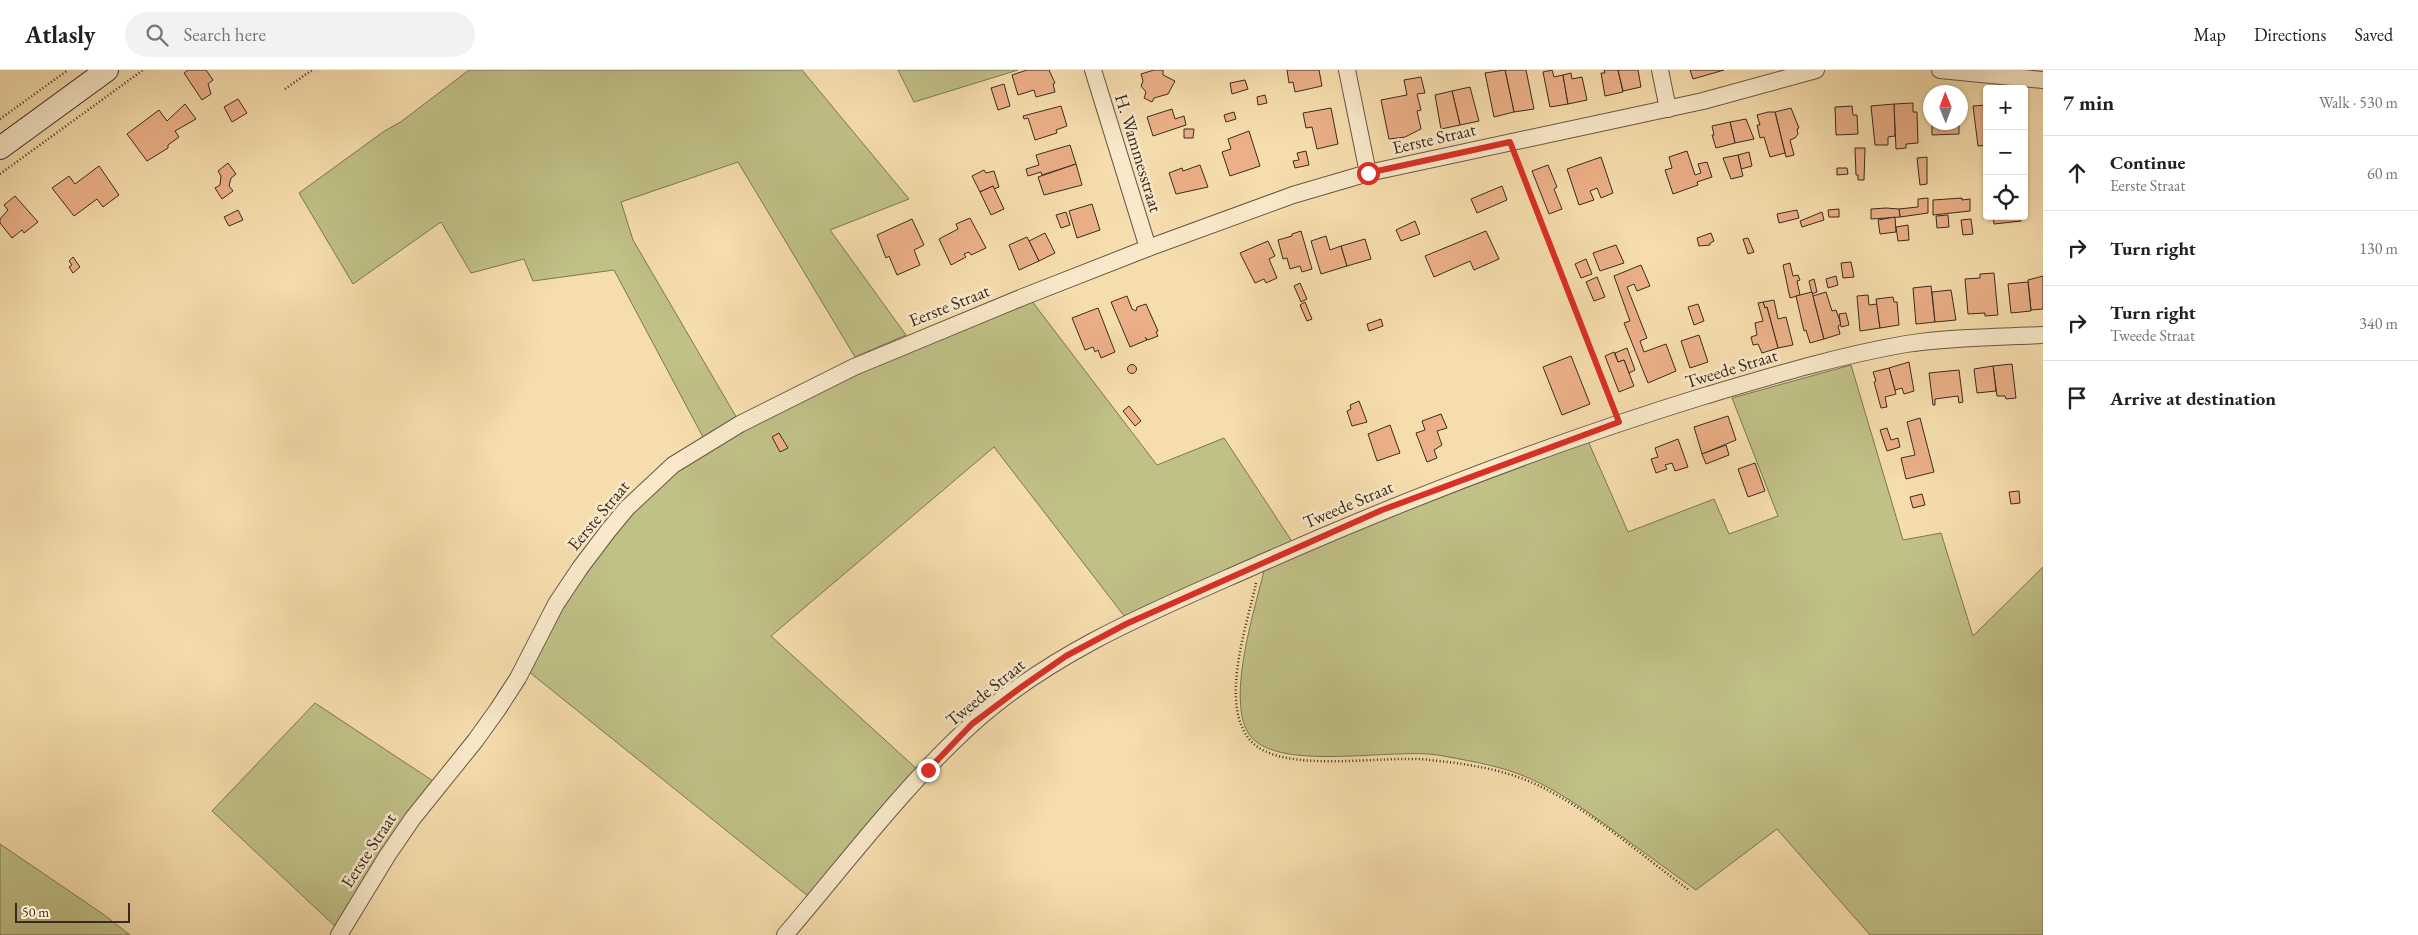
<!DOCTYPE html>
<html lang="en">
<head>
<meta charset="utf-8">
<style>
	:root { --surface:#fff; --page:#f2f2f2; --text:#202124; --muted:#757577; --line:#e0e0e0 }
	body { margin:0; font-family:"EB Garamond",serif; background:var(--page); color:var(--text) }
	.controls { position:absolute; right:15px; top:15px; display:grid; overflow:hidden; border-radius:5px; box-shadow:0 1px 4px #0004 }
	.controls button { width:45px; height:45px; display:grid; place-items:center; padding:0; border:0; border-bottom:1px solid var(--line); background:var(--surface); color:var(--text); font:25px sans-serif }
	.compass { position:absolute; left:1923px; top:15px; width:45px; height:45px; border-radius:50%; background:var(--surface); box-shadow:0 1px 4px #0004; rotate:359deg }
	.scale { position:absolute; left:15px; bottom:12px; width:115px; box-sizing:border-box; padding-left:5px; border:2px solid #3a2b21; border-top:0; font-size:14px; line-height:18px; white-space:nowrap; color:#3a2b21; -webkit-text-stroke:4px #f9e9ca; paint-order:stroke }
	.stop { position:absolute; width:15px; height:15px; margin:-11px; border:4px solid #d93025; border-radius:50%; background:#fff }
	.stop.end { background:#d93025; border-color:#fff; box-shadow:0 1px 5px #0008 }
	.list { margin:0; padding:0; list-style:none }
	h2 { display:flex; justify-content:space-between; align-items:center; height:65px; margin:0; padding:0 20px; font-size:21px }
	h2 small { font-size:16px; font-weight:400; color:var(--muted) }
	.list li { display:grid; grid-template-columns:32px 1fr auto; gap:15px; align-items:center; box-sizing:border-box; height:75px; padding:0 20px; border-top:1px solid var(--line) }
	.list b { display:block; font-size:19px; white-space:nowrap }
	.list p { margin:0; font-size:16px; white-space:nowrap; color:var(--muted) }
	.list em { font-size:16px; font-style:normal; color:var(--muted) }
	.icon { flex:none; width:28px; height:28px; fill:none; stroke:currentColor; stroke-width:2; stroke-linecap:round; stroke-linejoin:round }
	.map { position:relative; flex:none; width:2043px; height:865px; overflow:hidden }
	header { display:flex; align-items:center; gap:30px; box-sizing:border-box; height:70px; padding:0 25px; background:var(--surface); border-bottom:1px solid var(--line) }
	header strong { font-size:24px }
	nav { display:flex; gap:28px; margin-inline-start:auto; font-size:18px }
	.search { width:350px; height:45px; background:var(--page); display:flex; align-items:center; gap:12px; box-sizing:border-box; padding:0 18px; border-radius:28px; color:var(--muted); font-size:19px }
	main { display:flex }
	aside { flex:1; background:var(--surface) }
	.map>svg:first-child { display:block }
</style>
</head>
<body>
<header>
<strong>Atlasly</strong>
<div class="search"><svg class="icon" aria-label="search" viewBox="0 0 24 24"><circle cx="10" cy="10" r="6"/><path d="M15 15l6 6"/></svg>Search here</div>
<nav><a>Map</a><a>Directions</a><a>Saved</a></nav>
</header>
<main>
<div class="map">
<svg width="2043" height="865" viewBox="0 0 2043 865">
	<rect width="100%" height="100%" fill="#f6ddad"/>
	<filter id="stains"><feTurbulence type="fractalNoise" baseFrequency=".004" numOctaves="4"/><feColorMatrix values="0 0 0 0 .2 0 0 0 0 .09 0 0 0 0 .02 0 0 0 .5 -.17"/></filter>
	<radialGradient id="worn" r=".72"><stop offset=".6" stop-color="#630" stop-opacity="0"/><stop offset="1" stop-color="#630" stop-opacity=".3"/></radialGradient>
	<g fill="#c0c087" stroke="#7d7654">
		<polygon points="469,0 802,0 909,129 830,160 906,265 855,287 738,92 621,132 633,170 738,350 704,369 614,200 533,211 524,189 471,203 441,152 353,214 299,123 383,62 402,51"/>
		<polygon points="898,0 1018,0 914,32"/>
		<polygon points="1031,230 1157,395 1224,368 1293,473 1125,547 994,377 771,566 918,700 809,827 528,601 568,529 611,469 663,409 682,392 856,300"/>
		<path d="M1851 295 1903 470 1941 463 1973 566 2043 497V865H1870L1777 759 1696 820C1667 799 1639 779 1610 758 1581 737 1550 715 1516 703 1491 694 1464 690 1438 685 1393 678 1285 701 1253 669 1222 638 1256 536 1265 497L1381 449 1588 371 1628 462 1714 429 1729 464 1778 446 1732 328Z"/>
		<polygon points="315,633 433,711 338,859 212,741"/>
		<polygon points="0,774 103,844 130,865 0,865"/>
	</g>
	<g fill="#ecb088" stroke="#3a2b21">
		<polygon points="188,0 206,0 213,10 208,14 211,24 202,30 184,3"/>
		<polygon points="1027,0 1049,0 1055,13 1053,14 1055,22 1036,27 1034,20 1018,25 1012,5"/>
		<polygon points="1154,0 1163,0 1163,5 1175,11 1168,24 1154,28 1152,32 1144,28 1146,22 1141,16 1143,11 1141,4"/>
		<polygon points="1287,0 1319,0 1322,16 1295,22 1293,12 1289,13"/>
		<polygon points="1505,0 1526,0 1534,39 1514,42"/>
		<polygon points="1505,0 1514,42 1494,47 1485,3"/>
		<polygon points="1552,0 1554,7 1563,5 1568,34 1550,37 1543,2"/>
		<polygon points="1604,0 1618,0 1623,22 1605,26 1601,3 1605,3"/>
		<polygon points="1618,0 1638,0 1641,17 1623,21"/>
		<polygon points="1690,0 1724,0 1693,9"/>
		<polygon points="1571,3 1572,9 1582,7 1587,30 1568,34 1563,5"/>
		<polygon points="1421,7 1425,23 1417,24 1421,40 1417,41 1421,59 1405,67 1389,69 1381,30 1407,25 1404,10"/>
		<polygon points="1245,10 1248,19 1232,24 1230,13"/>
		<polygon points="1004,14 1010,36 998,40 991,18"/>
		<polygon points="1470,17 1479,51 1460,55 1452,21"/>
		<polygon points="1452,21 1460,55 1441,59 1435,25"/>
		<polygon points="1265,25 1267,33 1258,35 1257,27"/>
		<polygon points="238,29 247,43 232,52 224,37"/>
		<polygon points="1913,33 1913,42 1917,42 1918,73 1906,74 1906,78 1896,79 1894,34"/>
		<polygon points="185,34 196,49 175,61 179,67 168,75 168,78 147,91 127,64 159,40 167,51"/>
		<polygon points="1894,34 1895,66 1888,67 1888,75 1875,75 1871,36"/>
		<polygon points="1987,35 1987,75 1978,76 1973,36"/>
		<polygon points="1061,36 1067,56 1056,60 1057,63 1035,70 1028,48 1024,49 1023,46"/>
		<polygon points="1852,36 1853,45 1857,45 1858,64 1836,65 1835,37"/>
		<polygon points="1331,38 1338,74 1317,79 1312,57 1306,58 1303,43"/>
		<polygon points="1791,38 1799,58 1797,59 1798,64 1795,68 1790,70 1794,85 1786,87 1775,42"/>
		<polygon points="1172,39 1175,49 1184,46 1186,55 1153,66 1147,47"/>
		<polygon points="1234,42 1236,49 1226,52 1224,45"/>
		<polygon points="1768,42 1775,42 1785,83 1770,87 1764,67 1760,68 1757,55 1760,55 1757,45"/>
		<polygon points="1746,49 1754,69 1735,73 1730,52"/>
		<polygon points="1730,52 1735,73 1716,78 1712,65 1714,65 1712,56"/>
		<polygon points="1932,52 1959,52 1959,64 1932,65"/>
		<polygon points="1184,59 1194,59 1193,68 1184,68"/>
		<polygon points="1249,61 1260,96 1230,106 1222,82 1231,79 1228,69"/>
		<polygon points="1070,75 1076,94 1042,105 1041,102 1028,106 1026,99 1039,95 1036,85"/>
		<polygon points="1855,78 1865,78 1864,110 1858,110 1858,105 1856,105"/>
		<polygon points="1306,81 1309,95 1295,98 1293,91 1299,90 1297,83"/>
		<polygon points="1687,81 1695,105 1701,103 1698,94 1707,92 1712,107 1697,112 1698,115 1673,124 1665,100 1672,98 1669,87"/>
		<polygon points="1749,82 1752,96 1741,99 1738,85"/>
		<polygon points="1738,85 1743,106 1731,109 1723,88"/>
		<polygon points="1601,87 1613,123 1601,128 1597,118 1590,121 1594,130 1579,135 1567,99"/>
		<polygon points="1927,87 1927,114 1920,115 1917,88"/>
		<polygon points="228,93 236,104 231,108 229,116 233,121 222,129 215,118 220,115 221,106 218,101"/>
		<polygon points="1076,94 1082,115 1044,125 1038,107"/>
		<polygon points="1200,95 1208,117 1176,124 1169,103 1182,98 1183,101"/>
		<polygon points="1548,95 1557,117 1554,119 1562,139 1549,144 1532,101"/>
		<polygon points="99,96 119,125 103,137 97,129 74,146 52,118 69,106 75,114"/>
		<polygon points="1837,98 1847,98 1848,104 1837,105"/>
		<polygon points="984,100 986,103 994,101 999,117 994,119 993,116 980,122 972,106"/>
		<polygon points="993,116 1004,139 991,145 980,122"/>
		<polygon points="1502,116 1507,130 1477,143 1471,129"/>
		<polygon points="15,126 38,152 24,163 22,160 12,168 0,153 0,149 8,140 4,135"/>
		<polygon points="1928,128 1928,143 1900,147 1899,139 1918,137 1918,129"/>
		<polygon points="1962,128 1962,130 1970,129 1970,141 1933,145 1933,130"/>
		<polygon points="1092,134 1100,160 1077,168 1069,141"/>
		<polygon points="1886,138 1899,139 1900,147 1871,149 1871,139"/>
		<polygon points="1839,139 1839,147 1829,147 1828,140"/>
		<polygon points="238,140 243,150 229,156 224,147"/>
		<polygon points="1797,140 1799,148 1779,153 1777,144"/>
		<polygon points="1066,142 1070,155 1061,158 1056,145"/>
		<polygon points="1822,142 1824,150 1802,157 1800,151"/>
		<polygon points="1948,145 1949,157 1937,158 1936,146"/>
		<polygon points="1993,146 2021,146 2021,151 1994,154"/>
		<polygon points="1895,147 1896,162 1880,164 1878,150"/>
		<polygon points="970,148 986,178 971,185 969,182 964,184 966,187 951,195 939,169 958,159 956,154"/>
		<polygon points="912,149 924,175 914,180 920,195 897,205 889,186 886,188 877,165"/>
		<polygon points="1971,149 1973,164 1963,165 1961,150"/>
		<polygon points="1415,151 1420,164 1401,171 1396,160"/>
		<polygon points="1908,155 1909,170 1898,171 1896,157"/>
		<polygon points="1301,161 1312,199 1302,202 1300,196 1290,199 1287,188 1283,189 1278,170 1292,166 1292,164"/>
		<polygon points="1486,161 1499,189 1474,200 1470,191 1434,207 1425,186"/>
		<polygon points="1045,163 1055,183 1039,191 1029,171"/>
		<polygon points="1711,163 1714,171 1710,173 1710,175 1699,176 1697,168"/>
		<polygon points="1326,166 1330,180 1341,176 1347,196 1321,204 1311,171"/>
		<polygon points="1027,167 1039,191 1019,200 1009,175"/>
		<polygon points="1748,168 1754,182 1748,184 1743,169"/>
		<polygon points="1365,169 1371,189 1347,196 1341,176"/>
		<polygon points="1268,171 1275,186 1269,189 1277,208 1266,213 1264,209 1255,213 1240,183"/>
		<polygon points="1616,175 1624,193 1600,201 1593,183"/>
		<polygon points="73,187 80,197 73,203 69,197 72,195 69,191"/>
		<polygon points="1586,189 1592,204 1581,208 1575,194"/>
		<polygon points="1851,192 1854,207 1843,208 1841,193"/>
		<polygon points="1790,193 1793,206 1798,205 1800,210 1797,211 1800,225 1790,228 1783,195"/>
		<polygon points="1641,195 1650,216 1637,221 1634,214 1627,217 1647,268 1640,271 1644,282 1666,274 1676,301 1648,313 1624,253 1630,251 1614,206"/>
		<polygon points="1994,203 1998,245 1985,246 1985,243 1968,244 1965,209 1980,208 1980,204"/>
		<polygon points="1836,206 1838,215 1828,218 1826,209"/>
		<polygon points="2043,206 2043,239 2031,240 2028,210"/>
		<polygon points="1597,207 1605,227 1594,231 1586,212"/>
		<polygon points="1814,209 1817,222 1812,224 1809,211"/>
		<polygon points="2028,212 2031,241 2011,243 2008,214"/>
		<polygon points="1300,213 1307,229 1301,232 1294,216"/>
		<polygon points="1931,216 1935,252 1916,254 1913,218"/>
		<polygon points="1951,220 1956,250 1935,252 1932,222"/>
		<polygon points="1812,222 1824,269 1810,273 1806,260 1804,261 1796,226"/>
		<polygon points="1826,222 1832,241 1836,240 1841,254 1838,256 1840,264 1824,269 1813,226"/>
		<polygon points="1868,225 1869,235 1877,234 1880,258 1860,261 1857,226"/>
		<polygon points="1127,226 1132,239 1136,241 1137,237 1146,234 1158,261 1156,262 1158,266 1148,270 1145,267 1147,270 1130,277 1111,232"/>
		<polygon points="1893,227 1894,232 1897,232 1899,255 1880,258 1876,229"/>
		<polygon points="1774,230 1778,249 1786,247 1793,275 1778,278 1767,237 1765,238 1763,232"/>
		<polygon points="1305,232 1312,249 1307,251 1300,235"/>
		<polygon points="1763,232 1765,238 1767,237 1778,278 1762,283 1758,274 1753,275 1751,267 1757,265 1755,253 1763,251 1758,233"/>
		<polygon points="1698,234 1704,251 1694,255 1688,237"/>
		<polygon points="1098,238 1115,282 1101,288 1098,280 1095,282 1093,277 1085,280 1072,248"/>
		<polygon points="1846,243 1849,255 1841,257 1839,244"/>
		<polygon points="1381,249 1383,256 1369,261 1367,254"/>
		<polygon points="1699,265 1708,292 1690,298 1681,271"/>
		<polygon points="1627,278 1635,300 1629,303 1624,290 1618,292 1615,283"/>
		<polygon points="1614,282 1618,292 1624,290 1634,316 1619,322 1605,286"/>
		<polygon points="1571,286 1590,334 1562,345 1543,297"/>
		<polygon points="1909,292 1914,321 1904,324 1902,318 1895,320 1889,298"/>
		<polygon points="2012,294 2016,328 2006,329 2005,326 1997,326 1993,296"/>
		<circle cx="1132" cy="299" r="4.5"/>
		<polygon points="1993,296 1996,321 1977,323 1974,299"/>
		<polygon points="1889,298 1896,324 1885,327 1887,337 1881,338 1874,312 1876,311 1873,302"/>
		<polygon points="1959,300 1963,332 1959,333 1958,326 1935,329 1935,335 1933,335 1929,303"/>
		<polygon points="1359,331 1367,352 1352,356 1347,341 1351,339 1350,335"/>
		<polygon points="1129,336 1141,351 1135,356 1123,341"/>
		<polygon points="1441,344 1447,358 1437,361 1442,375 1434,380 1437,388 1427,392 1416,363 1425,360 1422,351"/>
		<polygon points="1728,346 1736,370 1702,384 1694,357"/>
		<polygon points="1920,348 1934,402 1906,409 1901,388 1915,385 1907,352"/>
		<polygon points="1390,355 1400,383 1377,391 1368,364"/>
		<polygon points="1887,358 1891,370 1898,368 1900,377 1887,381 1880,360"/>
		<polygon points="779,363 788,378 780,382 772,367"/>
		<polygon points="1678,369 1688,397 1675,401 1672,393 1665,395 1667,399 1656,403 1651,389 1658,387 1655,378"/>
		<polygon points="1726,375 1729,385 1706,394 1702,384"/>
		<polygon points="1755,393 1765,421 1748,427 1738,399"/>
		<polygon points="2019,421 2020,433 2011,434 2009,422"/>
		<polygon points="1922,424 1925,435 1913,438 1910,427"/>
	</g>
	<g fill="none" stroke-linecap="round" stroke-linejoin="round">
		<defs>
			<g id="minor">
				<polyline points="1093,0 1148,178"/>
				<polyline points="1347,0 1368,103"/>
				<polyline points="1660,0 1668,39"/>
				<polyline points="1940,0 2043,10"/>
				<polyline points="339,865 387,786 413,748 475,671 498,639 518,608 556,534 580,498 608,461 627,438 673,395 740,354 854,297 1023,227 1148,178 1293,125 1368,103 1703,31 1816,0"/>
				<path d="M785 865C844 796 904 716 971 655 1056 578 1163 537 1266 491 1409 428 1555 372 1704 326 1771 306 1837 286 1906 274 1951 267 1998 267 2043 265"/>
			</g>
			<polyline id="secondary" points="0,78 107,0"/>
		</defs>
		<use href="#minor" stroke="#695844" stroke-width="18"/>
		<use href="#secondary" stroke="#3a2b21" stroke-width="24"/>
		<g stroke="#3a2b21" stroke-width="2.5" stroke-dasharray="1 2.5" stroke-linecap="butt">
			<polyline points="285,19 312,0"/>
			<polyline points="0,49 68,0"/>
			<polyline points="1516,87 1613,338"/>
			<polyline points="0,104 143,0"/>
			<path d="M1256 513C1247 556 1219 633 1250 670 1280 706 1386 684 1430 690 1459 693 1488 697 1515 706 1575 726 1638 783 1689 820"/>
		</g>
		<use href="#minor" stroke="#f9e9ca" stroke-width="16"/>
		<use href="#secondary" stroke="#f9e9ca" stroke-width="22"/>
	</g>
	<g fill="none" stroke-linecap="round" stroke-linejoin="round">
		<polyline stroke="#d93025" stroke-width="6" points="928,700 972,654 1020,618 1066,586 1126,554 1382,440 1619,352 1510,72 1368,103"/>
	</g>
	<g text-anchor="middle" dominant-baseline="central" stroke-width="5" stroke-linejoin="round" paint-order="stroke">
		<g font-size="18" fill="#3a2b21" stroke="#f9e9ca">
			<text transform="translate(1434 68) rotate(-13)">Eerste Straat</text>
			<text transform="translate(1139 83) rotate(73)">H. Wammesstraat</text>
			<text transform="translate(949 235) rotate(-22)">Eerste Straat</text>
			<text transform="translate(1731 298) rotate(-17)">Tweede Straat</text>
			<text transform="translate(1348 434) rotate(-23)">Tweede Straat</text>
			<text transform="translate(598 445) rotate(-50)">Eerste Straat</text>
			<text transform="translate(985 622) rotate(-39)">Tweede Straat</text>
			<text transform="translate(368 780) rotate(-57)">Eerste Straat</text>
		</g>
	</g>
	<rect width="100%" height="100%" filter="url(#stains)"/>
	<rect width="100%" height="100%" fill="url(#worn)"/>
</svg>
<div class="controls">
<button>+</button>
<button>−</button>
<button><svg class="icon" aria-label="locate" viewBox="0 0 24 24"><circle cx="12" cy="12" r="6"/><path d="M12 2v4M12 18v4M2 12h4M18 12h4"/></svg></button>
</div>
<svg class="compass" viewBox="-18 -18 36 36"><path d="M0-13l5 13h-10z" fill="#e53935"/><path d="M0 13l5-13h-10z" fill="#757577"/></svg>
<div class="scale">50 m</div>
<div class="stop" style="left:1368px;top:103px"></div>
<div class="stop end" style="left:928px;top:700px"></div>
</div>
<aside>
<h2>7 min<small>Walk · 530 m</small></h2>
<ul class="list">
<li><svg class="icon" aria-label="ahead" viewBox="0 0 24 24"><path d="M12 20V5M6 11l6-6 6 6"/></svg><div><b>Continue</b><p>Eerste Straat</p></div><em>60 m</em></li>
<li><svg class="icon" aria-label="right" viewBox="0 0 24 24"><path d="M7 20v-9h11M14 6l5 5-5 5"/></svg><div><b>Turn right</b></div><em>130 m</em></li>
<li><svg class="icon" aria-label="right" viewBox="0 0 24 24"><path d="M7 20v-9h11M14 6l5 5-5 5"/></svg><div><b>Turn right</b><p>Tweede Straat</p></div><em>340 m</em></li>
<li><svg class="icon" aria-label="arrive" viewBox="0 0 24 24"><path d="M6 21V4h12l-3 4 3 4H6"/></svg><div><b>Arrive at destination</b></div></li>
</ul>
</aside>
</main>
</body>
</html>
